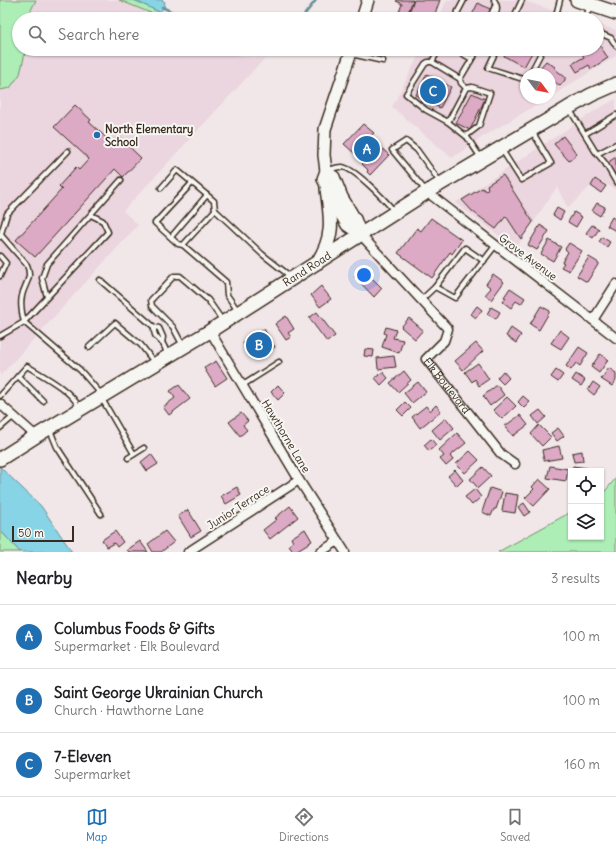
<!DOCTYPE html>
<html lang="en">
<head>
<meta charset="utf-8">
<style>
	:root { --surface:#fff; --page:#f6f6f6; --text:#202124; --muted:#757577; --line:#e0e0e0; --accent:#1f6fb2 }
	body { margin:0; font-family:Delius,sans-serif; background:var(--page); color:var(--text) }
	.controls { position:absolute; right:12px; bottom:12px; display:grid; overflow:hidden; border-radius:0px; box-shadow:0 1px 3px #0004 }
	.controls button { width:36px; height:36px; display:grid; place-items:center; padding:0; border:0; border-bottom:1px solid var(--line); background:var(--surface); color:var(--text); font:20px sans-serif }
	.compass { position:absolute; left:520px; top:68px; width:36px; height:36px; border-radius:50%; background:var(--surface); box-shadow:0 1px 3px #0004; rotate:122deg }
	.scale { position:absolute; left:12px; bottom:10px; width:62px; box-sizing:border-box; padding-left:4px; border:2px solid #3b2a1e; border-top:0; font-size:11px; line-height:14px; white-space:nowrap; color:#3b2a1e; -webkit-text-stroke:3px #f6f6f2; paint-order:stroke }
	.you { position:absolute; left:364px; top:275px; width:14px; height:14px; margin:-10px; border:3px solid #fff; border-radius:50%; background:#1a73e8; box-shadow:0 0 0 6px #1a73e833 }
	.badge { display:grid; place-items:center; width:26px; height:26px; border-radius:50%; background:var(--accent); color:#fff; font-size:13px; font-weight:700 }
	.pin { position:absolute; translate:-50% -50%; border:2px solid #fff; box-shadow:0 1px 4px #0006 }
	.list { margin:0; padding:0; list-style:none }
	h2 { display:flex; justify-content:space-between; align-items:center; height:52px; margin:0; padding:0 16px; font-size:17px }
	h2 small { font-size:13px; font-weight:400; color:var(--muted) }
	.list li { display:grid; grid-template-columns:26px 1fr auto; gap:12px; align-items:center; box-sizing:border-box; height:64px; padding:0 16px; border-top:1px solid var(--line) }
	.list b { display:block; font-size:15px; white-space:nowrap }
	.list p { margin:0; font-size:13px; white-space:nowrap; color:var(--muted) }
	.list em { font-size:13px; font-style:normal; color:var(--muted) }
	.icon { flex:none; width:22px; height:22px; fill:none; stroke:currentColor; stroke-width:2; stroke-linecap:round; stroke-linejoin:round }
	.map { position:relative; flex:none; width:616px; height:552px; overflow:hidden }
	.search { position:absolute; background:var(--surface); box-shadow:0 1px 3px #0004; left:12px; right:12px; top:12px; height:44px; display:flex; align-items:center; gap:10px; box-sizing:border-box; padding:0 14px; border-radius:22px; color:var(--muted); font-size:15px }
	.sheet { height:244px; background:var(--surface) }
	nav { display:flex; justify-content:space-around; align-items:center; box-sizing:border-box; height:56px; border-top:1px solid var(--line); background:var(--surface); font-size:11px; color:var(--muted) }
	nav a { display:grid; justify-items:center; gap:2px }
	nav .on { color:var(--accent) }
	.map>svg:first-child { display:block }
</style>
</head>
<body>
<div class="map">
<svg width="616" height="552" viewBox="0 0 616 552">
	<rect width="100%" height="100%" fill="#f1e7e9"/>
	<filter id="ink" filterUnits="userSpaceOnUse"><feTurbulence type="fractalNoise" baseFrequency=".025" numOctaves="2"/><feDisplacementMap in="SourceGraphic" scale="8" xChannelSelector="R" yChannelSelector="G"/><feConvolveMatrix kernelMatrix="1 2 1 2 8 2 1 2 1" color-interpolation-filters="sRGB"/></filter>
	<g filter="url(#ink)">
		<g fill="#ebd5de">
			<polygon points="0,0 134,0 159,12 169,19 19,19 19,49 226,49 241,57 264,59 123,211 138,225 0,376"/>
			<polygon points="447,0 521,0 580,19 438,19"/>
			<polygon points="597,24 616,30 616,56 550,97 550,74 526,74 526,98 548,98 484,136 452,158 392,107 422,49 597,49"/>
			<polygon points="616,99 616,190 598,179 568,208 557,187 516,248 455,203 596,110"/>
		</g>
		<g fill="#adeeb7" stroke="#748c6a">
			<polygon points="0,0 36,0 31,10 30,19 19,19 19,49 26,49 20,74 10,88 0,90"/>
			<polygon points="119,0 134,0 159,12 158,16"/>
			<polygon points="616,478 616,552 498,552 571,512 571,537 601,537 601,496"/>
			<polygon points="0,530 1,531 20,552 0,552"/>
		</g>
		<g fill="#87d4e6" stroke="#699096">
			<polygon points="134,0 162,0 165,2 164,8 159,12"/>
			<polygon points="0,467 41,506 72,552 20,552 0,530"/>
		</g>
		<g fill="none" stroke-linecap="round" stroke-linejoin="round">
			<g stroke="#699096" stroke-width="2.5">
				<polyline points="162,7 187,19"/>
				<polyline points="301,19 316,0"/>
			</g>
		</g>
		<g fill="#ddaac6" stroke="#3b2a1e">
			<polygon points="397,0 413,0 407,15 399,12 402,4 396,1"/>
			<polygon points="414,0 440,0 433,19 411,19 407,17"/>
			<polygon points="478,3 492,10 487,19 470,19"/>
			<polygon points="597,41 608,58 591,69 589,65 577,72 572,64 584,57 581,52 585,49 597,49"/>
			<polygon points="507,49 534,49 524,67 504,56"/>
			<polygon points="546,61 555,67 555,69 565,77 565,80 560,86 550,78 550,74 545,74 539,69"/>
			<polygon points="427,74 451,87 440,108 416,95"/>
			<polygon points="472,93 485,99 470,130 456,123"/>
			<polygon points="75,105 91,120 89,122 112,143 118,136 141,158 123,177 115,169 35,257 16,240 62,189 59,186 76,167 79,170 89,159 54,127"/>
			<polygon points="363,124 374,133 370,137 389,155 370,175 367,172 368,170 362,164 364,162 344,144"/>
			<polygon points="563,136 577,154 569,161 554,144"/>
			<polygon points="616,157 616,177 608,164 610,161"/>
			<polygon points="503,175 533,222 521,239 506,216 496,229 472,211 462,200 482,188 486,191 488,188 487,185"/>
			<polygon points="595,179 606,186 601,193 591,186"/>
			<polygon points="597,203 605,207 600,216 592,211"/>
			<polygon points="557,208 564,212 560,220 553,215"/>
			<polygon points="574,212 582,217 576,227 568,222"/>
			<polygon points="612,217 616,220 616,231 607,226"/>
			<polygon points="431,218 462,240 452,254 450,252 432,278 398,253 417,228 421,231"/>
			<polygon points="540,225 549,231 537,250 528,245"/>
			<polygon points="592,225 599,229 593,238 586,233"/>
			<polygon points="602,237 610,242 607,247 599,242"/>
			<polygon points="549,240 561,247 553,261 541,254"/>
			<polygon points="569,243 582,251 569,271 561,267 564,263 562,262 568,252 565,249"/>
			<polygon points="589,257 599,263 587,282 577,276"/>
			<polygon points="362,268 382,288 374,297 354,276"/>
			<polygon points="493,274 504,282 491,300 485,295 491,288 486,284"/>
			<polygon points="321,286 331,299 320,307 311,295"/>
			<polygon points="510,288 525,298 521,304 516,301 511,308 503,302 506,298 504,297"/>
			<polygon points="477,306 482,310 476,318 471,314"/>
			<polygon points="541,306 550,311 539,330 530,324"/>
			<polygon points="491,307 500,312 496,319 487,314"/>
			<polygon points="317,312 335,336 327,342 309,318"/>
			<polygon points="286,316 294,329 288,333 291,337 286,340 275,324"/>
			<polygon points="409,318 423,330 415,339 401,327"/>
			<polygon points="386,327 396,330 393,338 403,340 399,353 382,347 386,334 384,333"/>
			<polygon points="511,328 521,335 516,343 506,336"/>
			<polygon points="264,329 275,347 261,357 256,350 250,354 243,343"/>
			<polygon points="560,330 569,337 561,349 551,343"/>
			<polygon points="476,343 483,351 463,370 455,361"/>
			<polygon points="579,347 588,353 580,366 576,363 571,370 566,366"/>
			<polygon points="365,349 374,350 373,357 364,356"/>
			<polygon points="600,354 608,360 599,373 591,367"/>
			<polygon points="394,356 396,367 378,369 377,358"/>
			<polygon points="216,361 227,378 215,386 204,368"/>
			<polygon points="478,363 489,379 479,386 475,379 472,382 465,372"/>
			<polygon points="609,368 616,373 616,380 612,386 601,379"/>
			<polygon points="556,370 563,375 558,382 551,377"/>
			<polygon points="404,371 411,380 398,392 390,383"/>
			<polygon points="503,371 509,378 503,384 497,378"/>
			<polygon points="383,372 388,378 381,385 375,378"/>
			<polygon points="576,374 585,380 581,386 572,380"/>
			<polygon points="418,382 426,392 412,403 404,393"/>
			<polygon points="593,382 600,387 594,395 588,390"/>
			<polygon points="179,385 190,399 169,415 163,407 175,398 170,391"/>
			<polygon points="278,385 285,393 278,400 271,392"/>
			<polygon points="497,385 504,395 490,406 483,396"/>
			<polygon points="523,396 530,402 524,408 518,402"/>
			<polygon points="507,397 516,406 502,419 493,410"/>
			<polygon points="405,402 411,408 403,416 397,410"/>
			<polygon points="436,405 441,411 420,428 412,417 426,406 430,411"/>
			<polygon points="540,410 546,417 538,424 532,416"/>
			<polygon points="241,413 248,421 243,425 247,430 240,436 229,422"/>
			<polygon points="520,415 528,425 513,436 505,426"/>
			<polygon points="446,418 454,428 440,440 432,430"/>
			<polygon points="539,425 551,437 542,446 531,434"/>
			<polygon points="558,428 564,436 557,441 551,433"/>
			<polygon points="457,433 466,443 450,456 453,460 446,466 440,459 444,456 439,450"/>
			<polygon points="431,439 436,445 429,451 424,445"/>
			<polygon points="559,446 562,458 544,461 542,450"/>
			<polygon points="470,451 479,460 465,473 456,464"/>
			<polygon points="582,451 583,461 574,462 572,453"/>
			<polygon points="151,454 158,464 147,471 141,462"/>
			<polygon points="550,466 568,469 566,481 547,478"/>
			<polygon points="573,466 587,468 586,471 572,471"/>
			<polygon points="483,467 491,476 478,488 470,479"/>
			<polygon points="455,470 463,480 457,486 448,476"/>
			<polygon points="539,479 550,489 534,506 525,498 534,489 532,487"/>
			<polygon points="237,487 241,495 226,504 221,496"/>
			<polygon points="490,488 502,492 496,509 494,509 491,516 482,512"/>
			<polygon points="475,489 481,497 472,505 465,497"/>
			<polygon points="505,493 518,495 515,513 502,511"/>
			<polygon points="524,503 530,512 524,516 518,507"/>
			<polygon points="290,506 298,517 270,539 263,530 277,519 275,518"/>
			<polygon points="188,510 201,531 191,537 178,516"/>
			<polygon points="305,529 312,541 294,552 289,545 293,542 291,538"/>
			<polygon points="115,531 123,542 117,547 114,543 107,547 102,540"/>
			<polygon points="165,531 174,542 161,552 153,552 148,544"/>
			<polygon points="140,541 148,552 129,552 127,550"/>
		</g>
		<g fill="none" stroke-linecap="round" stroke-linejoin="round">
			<defs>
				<g id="service">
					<polyline points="454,19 464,0"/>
					<polyline points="489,19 496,4"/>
					<path d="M493 19C497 12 499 7 494 0"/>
					<polyline points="513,19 522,0"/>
					<polyline points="555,19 560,0"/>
					<polyline points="585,19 590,6"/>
					<polyline points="597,32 611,38 616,46"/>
					<polyline points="454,49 470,58 474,57"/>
					<polyline points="467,49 471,49"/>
					<polyline points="497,49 488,68 526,80"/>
					<polyline points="351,54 383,61"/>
					<polygon points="428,62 432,62 460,79 461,83 466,88 448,122 426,110 406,94 425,64"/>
					<polyline points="432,62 439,49"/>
					<polyline points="530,74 543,49"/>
					<polyline points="460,79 478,49"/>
					<polyline points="466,88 472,87 490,93 479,126 466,136"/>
					<polyline points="570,110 595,151 605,163 616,182"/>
					<polyline points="448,122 467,137 481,158"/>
					<polyline points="585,134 616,115"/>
					<polyline points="502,150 521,180 551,163 532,131"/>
					<polyline points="597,154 616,144"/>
					<path d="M328 170C332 169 337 167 341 167 353 166 386 201 394 211"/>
					<polyline points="192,183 155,223 178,244 183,245 226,282 227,295 238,311"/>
					<polyline points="161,188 177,170 214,201 215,210"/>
					<polyline points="426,191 392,150 406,141 417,150 440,182"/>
					<path d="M1 235 27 265C33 279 24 284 22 296 20 304 22 314 24 322L80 370 101 394"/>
					<polyline points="0,237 7,214 68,151"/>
					<polyline points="171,237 207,195"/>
					<polyline points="183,245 215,210 262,254 290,276"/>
					<polyline points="0,256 6,263 0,276"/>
					<polyline points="100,280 154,327 159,328 163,337 162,343"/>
					<polyline points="435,287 465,248 484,261"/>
					<polyline points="47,297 42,278 47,264 121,180"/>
					<polyline points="421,300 435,287 455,298 495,246"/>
					<path d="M154 327C153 337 158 338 163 344 165 347 166 351 167 354"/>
					<polyline points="0,336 24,322 108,232 103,221 91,215"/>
					<polyline points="183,346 173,327 152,306 151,300 174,276 180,276 208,300 222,320"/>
					<polyline points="89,347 115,323 141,345 154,362"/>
					<polyline points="18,376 43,401"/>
					<polyline points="243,385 279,362"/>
					<path d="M0 396 27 366C43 376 71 390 79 407"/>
					<polyline points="102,399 134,454"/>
					<polyline points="0,428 14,416"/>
					<polyline points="50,430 57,447 101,514"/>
					<polyline points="128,458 144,448"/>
				</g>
				<g id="minor">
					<polyline points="427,192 616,338"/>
					<path id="s1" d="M361 235 448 329 444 341 426 359 501 454 515 464"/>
					<polyline points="593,320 616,284"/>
					<polyline points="210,331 299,480 345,552"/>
					<polyline points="0,404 36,436"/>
					<polyline points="188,552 299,480"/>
					<polyline points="320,552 338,541"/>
				</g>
				<g id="secondary">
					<polyline points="362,19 368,0"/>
					<polyline points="352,49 325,129 324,155 326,171 323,179 335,204 347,225 361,235"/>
					<polyline points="326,171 334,177 342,197 355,219 361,235"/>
				</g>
				<g id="primary">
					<polyline points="577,0 616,13"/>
					<path d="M318 262C335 236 331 218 327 189"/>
					<path id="s2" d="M0 459 36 436 210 331 427 192 568 108 591 95 616 84"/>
				</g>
			</defs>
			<use href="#service" stroke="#3b2a1e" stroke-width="7"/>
			<use href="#minor" stroke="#3b2a1e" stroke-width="11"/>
			<use href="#secondary" stroke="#3b2a1e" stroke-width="14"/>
			<use href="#primary" stroke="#3b2a1e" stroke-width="16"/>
			<use href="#service" stroke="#f6f6f2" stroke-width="4"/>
			<use href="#minor" stroke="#f6f6f2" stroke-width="8"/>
			<use href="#secondary" stroke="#f6f6f2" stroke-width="11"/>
			<use href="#primary" stroke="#f6f6f2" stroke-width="13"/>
		</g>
	</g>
	<circle fill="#1f6fb2" stroke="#f6f6f2" stroke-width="1.5" cx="97" cy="135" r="4"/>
	<g text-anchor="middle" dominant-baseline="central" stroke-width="4" stroke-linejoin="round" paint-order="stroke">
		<g font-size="11" font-weight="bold" fill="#3b2a1e" stroke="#f6f6f2" text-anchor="start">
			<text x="105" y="129">North Elementary<tspan x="105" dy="13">School</tspan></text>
		</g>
		<g font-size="11" fill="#3b2a1e" stroke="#f6f6f2">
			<text transform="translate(528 257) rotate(37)">Grove Avenue</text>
			<text stroke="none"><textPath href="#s2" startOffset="361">Rand Road</textPath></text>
			<text stroke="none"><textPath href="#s1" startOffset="200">Elk Boulevard</textPath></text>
			<text transform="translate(286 436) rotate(59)">Hawthorne Lane</text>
			<text transform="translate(238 507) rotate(-33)">Junior Terrace</text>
		</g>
	</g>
</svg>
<div class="controls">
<button><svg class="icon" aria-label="locate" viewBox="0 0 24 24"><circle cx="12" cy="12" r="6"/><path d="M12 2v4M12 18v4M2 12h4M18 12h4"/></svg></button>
<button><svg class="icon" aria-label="layers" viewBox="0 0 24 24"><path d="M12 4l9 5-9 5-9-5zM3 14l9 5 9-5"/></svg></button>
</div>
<svg class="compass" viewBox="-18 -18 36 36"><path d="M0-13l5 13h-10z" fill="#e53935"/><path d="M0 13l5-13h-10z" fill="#757577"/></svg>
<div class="scale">50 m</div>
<div class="you"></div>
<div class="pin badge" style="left:367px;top:149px">A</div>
<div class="pin badge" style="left:259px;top:345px">B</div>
<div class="pin badge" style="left:433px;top:91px">C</div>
<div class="search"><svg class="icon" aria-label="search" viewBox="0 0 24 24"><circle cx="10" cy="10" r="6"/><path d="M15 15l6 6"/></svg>Search here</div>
</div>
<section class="sheet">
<h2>Nearby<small>3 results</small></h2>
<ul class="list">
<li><span class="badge">A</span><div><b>Columbus Foods &amp; Gifts</b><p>Supermarket · Elk Boulevard</p></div><em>100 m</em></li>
<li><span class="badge">B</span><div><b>Saint George Ukrainian Church</b><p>Church · Hawthorne Lane</p></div><em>100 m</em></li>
<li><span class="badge">C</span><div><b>7-Eleven</b><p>Supermarket</p></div><em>160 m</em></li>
</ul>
</section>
<nav>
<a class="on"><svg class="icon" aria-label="map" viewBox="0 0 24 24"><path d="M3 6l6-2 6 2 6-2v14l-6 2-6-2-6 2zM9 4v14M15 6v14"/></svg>Map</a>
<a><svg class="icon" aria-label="directions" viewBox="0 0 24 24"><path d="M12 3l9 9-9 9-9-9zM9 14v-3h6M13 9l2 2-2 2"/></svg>Directions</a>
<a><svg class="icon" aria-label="saved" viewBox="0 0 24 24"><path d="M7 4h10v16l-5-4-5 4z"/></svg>Saved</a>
</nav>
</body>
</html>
